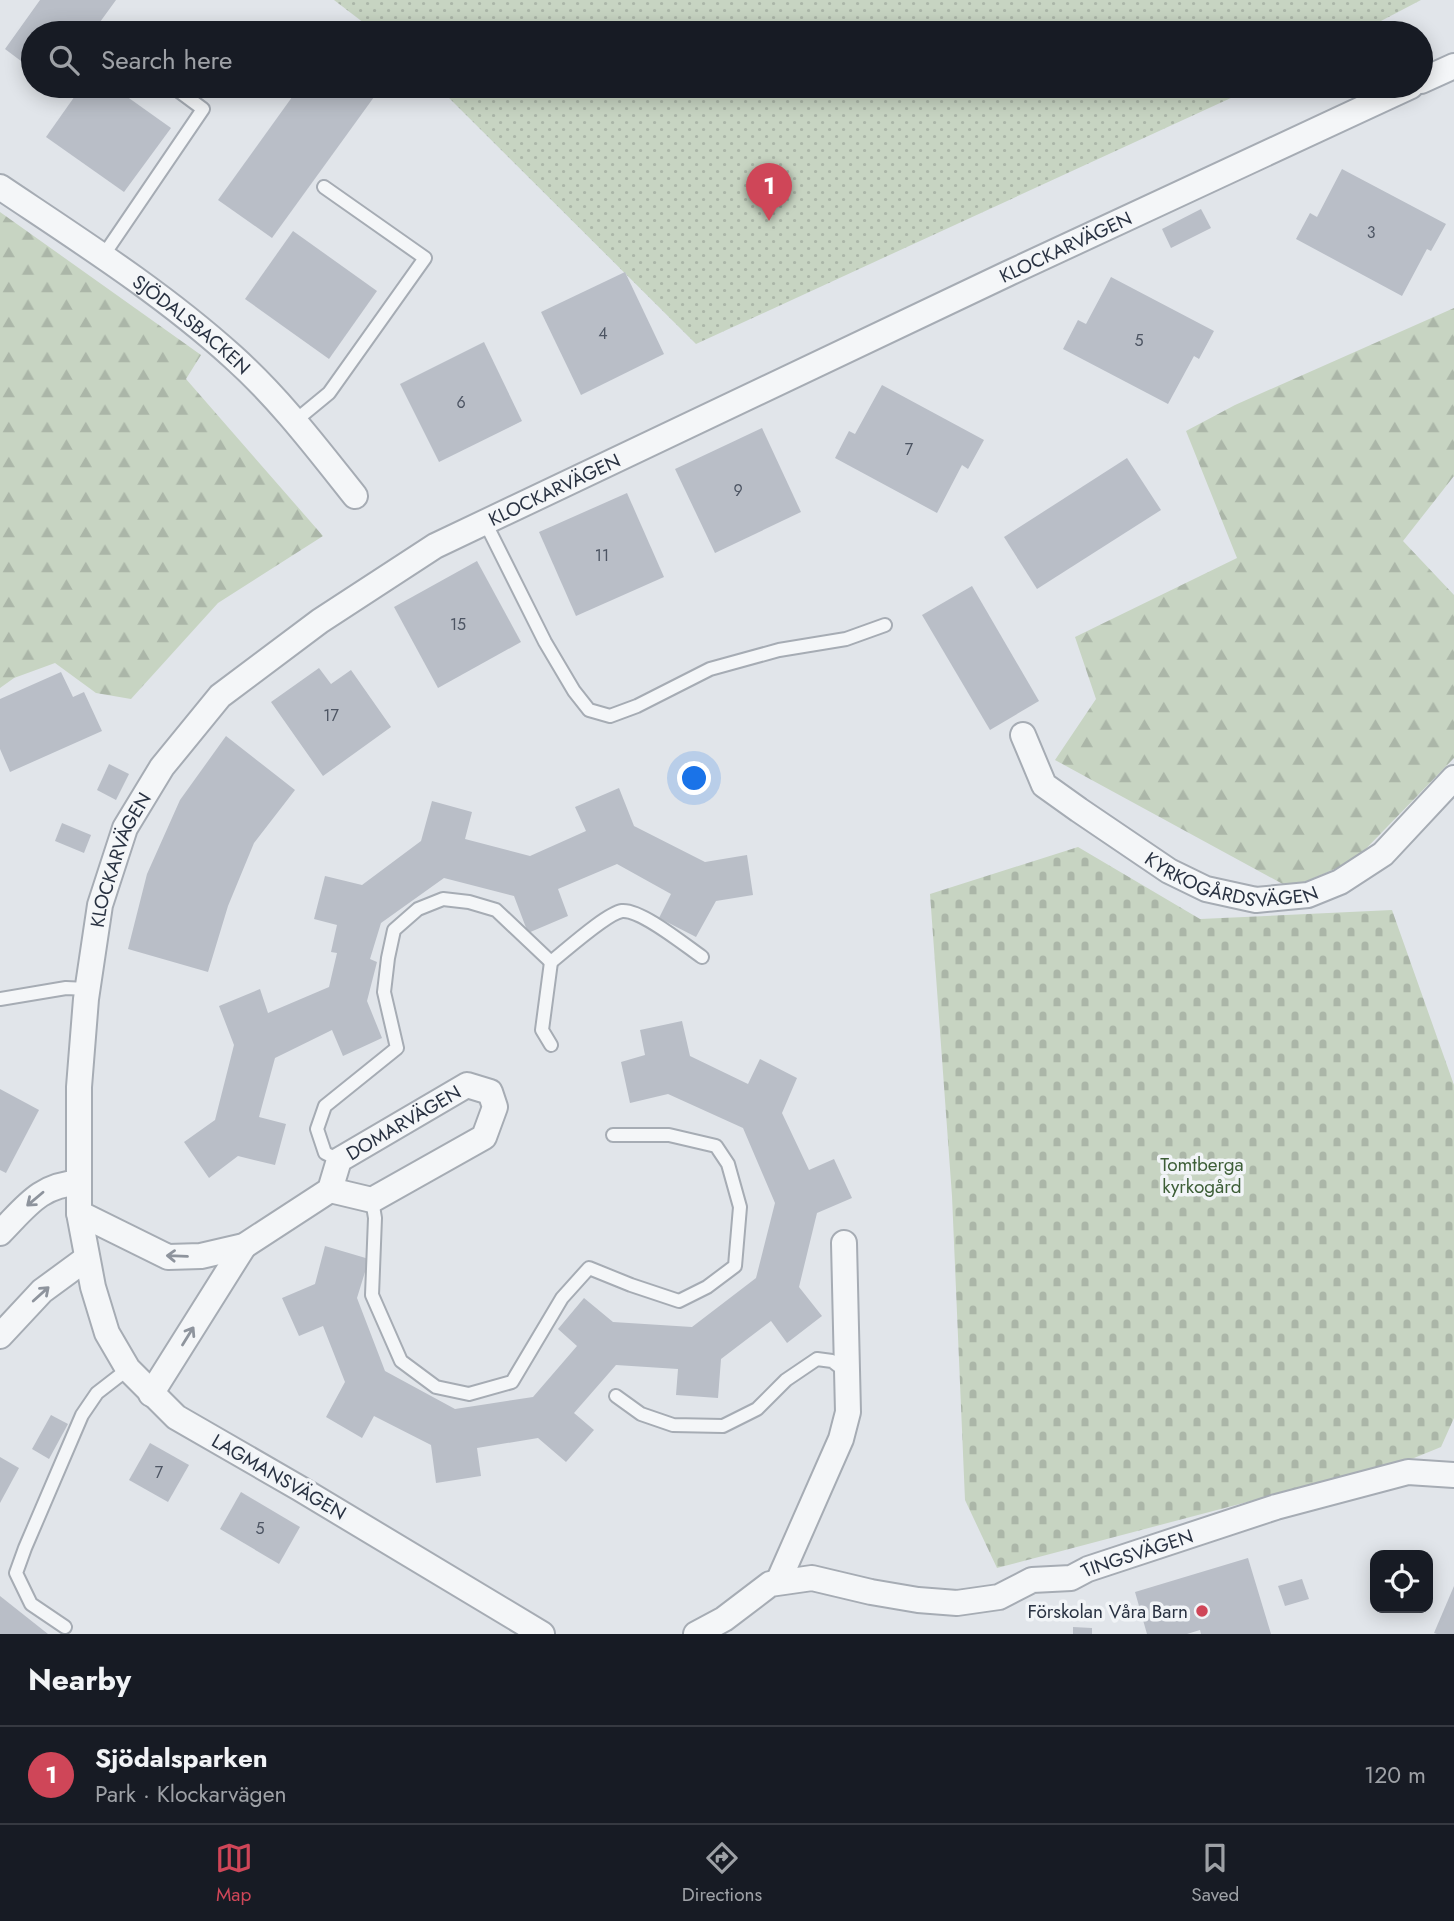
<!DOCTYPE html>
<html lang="en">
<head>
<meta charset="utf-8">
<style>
	:root { --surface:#171b24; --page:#242831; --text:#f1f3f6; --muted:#9ea1a6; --line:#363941; --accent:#cf4658 }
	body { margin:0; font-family:Jost,sans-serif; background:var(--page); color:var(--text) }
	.controls { position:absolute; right:21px; bottom:21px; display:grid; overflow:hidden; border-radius:14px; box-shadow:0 4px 18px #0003 }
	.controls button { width:63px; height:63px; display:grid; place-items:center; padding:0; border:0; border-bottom:2px solid var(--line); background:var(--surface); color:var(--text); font:35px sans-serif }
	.you { position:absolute; left:695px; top:779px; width:24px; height:24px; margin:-18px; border:5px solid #fff; border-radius:50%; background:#1a73e8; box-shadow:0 0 0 10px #1a73e833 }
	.badge { display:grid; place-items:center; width:46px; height:46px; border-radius:50%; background:var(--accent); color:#fff; font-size:23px; font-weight:700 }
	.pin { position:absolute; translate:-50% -58px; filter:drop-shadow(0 2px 4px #0008) }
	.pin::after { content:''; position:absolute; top:37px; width:24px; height:21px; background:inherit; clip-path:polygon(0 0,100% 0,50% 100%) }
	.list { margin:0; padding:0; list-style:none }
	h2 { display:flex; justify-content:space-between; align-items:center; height:91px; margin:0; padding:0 28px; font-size:30px }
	h2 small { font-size:23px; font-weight:400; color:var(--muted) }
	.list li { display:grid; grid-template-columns:46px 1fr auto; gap:21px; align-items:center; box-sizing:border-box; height:98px; padding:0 28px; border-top:2px solid var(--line) }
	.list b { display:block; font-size:26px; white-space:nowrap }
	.list p { margin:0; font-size:23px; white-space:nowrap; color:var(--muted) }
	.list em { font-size:23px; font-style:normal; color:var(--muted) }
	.icon { flex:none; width:38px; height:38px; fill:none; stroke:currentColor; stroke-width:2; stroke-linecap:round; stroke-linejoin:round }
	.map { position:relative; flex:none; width:1454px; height:1634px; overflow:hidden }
	.search { position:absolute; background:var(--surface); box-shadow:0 4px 18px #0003; left:21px; right:21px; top:21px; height:77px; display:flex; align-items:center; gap:18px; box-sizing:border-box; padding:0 24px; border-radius:38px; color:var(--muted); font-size:26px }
	.sheet { height:189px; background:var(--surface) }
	nav { display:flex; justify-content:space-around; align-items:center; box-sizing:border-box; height:98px; border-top:2px solid var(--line); background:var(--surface); font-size:19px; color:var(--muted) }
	nav a { display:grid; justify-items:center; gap:4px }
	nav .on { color:var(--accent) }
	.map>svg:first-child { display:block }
</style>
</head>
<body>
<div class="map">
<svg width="1454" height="1634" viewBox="0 0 1454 1634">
	<defs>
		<pattern id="forest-firs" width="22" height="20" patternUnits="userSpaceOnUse" patternTransform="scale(1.75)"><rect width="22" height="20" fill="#c7d4c2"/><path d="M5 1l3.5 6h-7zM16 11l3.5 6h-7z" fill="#abb6a8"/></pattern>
		<pattern id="cemetery-stones" width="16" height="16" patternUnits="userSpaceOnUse" patternTransform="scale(1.75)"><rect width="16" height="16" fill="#c7d4c2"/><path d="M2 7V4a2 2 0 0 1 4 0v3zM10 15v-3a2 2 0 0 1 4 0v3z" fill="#abb6a8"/></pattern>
		<pattern id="park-dots" width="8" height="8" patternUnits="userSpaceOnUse" patternTransform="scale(1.75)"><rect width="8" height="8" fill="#c7d4c2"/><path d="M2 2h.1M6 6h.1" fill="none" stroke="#abb6a8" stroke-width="1.8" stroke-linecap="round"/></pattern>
	</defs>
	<rect width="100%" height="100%" fill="#e1e5ea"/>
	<g fill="url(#forest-firs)">
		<polygon points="0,212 201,355 186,379 323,536 218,603 131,699 96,693 55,663 14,678 0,688"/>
		<polygon points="1454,308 1454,476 1403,541 1454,595 1454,758 1354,861 1290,888 1055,760 1096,699 1075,637 1237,558 1186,431 1235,405"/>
	</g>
	<polygon fill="url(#cemetery-stones)" points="1078,847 1200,919 1392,910 1454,1085 1454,1418 1441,1447 1414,1458 997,1568 965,1500 952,1196 930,894"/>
	<g fill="url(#park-dots)">
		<polygon points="334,0 1421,0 1358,33 377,33"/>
		<polygon points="437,86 1257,86 696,344"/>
	</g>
	<g fill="#b9bec7">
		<polygon points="40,0 116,0 92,33 33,33 33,70 5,49"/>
		<polygon points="82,86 112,86 171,128 124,192 46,137"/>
		<polygon points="300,86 382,86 272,238 218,200"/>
		<polygon points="1342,169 1446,224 1431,251 1427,249 1402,296 1296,239 1310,213 1317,217"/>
		<polygon points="1201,209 1211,228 1171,248 1162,229"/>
		<polygon points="293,231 377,291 329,359 245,299"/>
		<polygon points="625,272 664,354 581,395 541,312"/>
		<polygon points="1111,277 1214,331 1199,359 1194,356 1168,404 1063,349 1078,320 1086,324"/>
		<polygon points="484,342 522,421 439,462 400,384"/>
		<polygon points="882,385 984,440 968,469 962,465 937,513 835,458 849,431 855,434"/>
		<polygon points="762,428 801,512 715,553 675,469"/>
		<polygon points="1127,458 1161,510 1037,589 1004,537"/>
		<polygon points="627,493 664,577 576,616 539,532"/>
		<polygon points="477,561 521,642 438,688 394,607"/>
		<polygon points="972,586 1039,701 990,730 922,615"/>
		<polygon points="319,668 331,684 351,670 391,727 323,776 271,702"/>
		<polygon points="61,672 73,697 84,692 102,731 10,772 0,749 0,699"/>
		<polygon points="226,736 295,790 254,843 228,906 208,972 128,949 147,874 180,800"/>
		<polygon points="109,764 129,774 116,800 97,790"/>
		<polygon points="619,788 634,826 705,862 747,855 753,895 716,901 696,937 659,918 671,894 617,864 558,889 568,916 528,933 514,896 444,878 381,923 370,959 377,962 367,1001 382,1038 343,1056 332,1030 275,1058 259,1117 286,1124 275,1165 238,1156 209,1178 184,1142 215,1120 234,1045 219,1006 260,989 268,1013 329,987 337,953 331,952 337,925 314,919 325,876 362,885 421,841 432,801 472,812 465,839 530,856 586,831 575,807"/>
		<polygon points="62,823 91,835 84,853 55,841"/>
		<polygon points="682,1021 690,1056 748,1084 760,1059 797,1078 782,1113 809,1170 834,1159 852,1198 817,1213 799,1287 822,1316 787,1343 771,1321 721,1359 718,1398 676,1395 678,1369 616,1365 574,1413 594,1430 566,1462 538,1438 477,1448 481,1476 436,1483 431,1445 374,1416 362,1438 326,1417 345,1382 323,1326 299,1336 282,1298 315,1284 325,1246 369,1259 357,1298 385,1371 455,1409 533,1397 577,1346 558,1329 584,1298 613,1322 692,1327 756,1278 775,1203 743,1128 668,1094 630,1103 621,1062 645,1055 640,1030"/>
		<polygon points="0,1089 39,1110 6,1173 0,1170"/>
		<polygon points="51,1415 68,1424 49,1459 32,1449"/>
		<polygon points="150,1443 189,1465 168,1502 129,1480"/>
		<polygon points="0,1457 19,1468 0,1503"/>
		<polygon points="241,1492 300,1527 279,1564 220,1529"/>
		<polygon points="1248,1558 1271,1634 1201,1634 1200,1630 1187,1634 1147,1634 1135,1592"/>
		<polygon points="1302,1579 1309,1599 1285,1606 1278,1586"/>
		<polygon points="1454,1586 1454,1634 1437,1634 1434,1633"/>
		<polygon points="0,1596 48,1634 0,1634"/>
		<polygon points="1073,1627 1092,1628 1092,1634 1073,1634"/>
	</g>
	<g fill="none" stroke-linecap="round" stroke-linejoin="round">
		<defs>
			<g id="lane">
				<polyline points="103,256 203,109 172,86"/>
				<polyline points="295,421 329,393 425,258 324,187"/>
				<polyline points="485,522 545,642 574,691 589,710 610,716 637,706 710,669 779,650 846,639 885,625"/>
				<polyline points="551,962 542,1030 551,1045"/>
				<polyline points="0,999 66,988 87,989"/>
				<path d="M339 1160 325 1153 317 1129 325 1106 397 1048 384 992 388 958 394 930 418 909 443 899 469 902 496 910 551 962C565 951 607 913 622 911 641 909 686 946 702 957"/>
				<polyline points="372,1200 375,1218 372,1295 401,1361 436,1387 469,1394 512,1382 562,1298 589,1268 631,1285 679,1301 707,1287 735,1266 740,1207 728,1164 716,1146 669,1135 613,1135"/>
				<polyline points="616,1396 641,1414 673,1425 723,1426 757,1409 786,1380 817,1359 832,1361 845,1371"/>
				<polyline points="65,1627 31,1604 16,1573 25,1548 82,1415 97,1393 128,1369"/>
			</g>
			<g id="street">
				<polyline points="1421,81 1454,66"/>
				<path id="s1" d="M0 187C79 240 161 292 232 356 279 398 316 447 355 496"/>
				<path id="s2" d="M1023 735 1044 785 1079 810 1169 871 1206 889 1256 900 1308 895 1340 882 1383 854 1454 778"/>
				<path id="s3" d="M79 1213 168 1257 201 1256 244 1246 330 1190 339 1160 467 1085 490 1092 495 1107 484 1137 372 1200 330 1190"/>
				<path d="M0 1233C25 1208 40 1184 79 1183"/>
				<polyline points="0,1336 42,1291 87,1258"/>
				<polyline points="151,1394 244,1246"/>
				<polyline points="778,1582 841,1439 848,1412 844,1243"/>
				<path id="s4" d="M542 1634 299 1488 176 1417 128 1369 107 1333 93 1287 79 1213V1087L86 999 100 905 125 828 162 767 220 696 320 621 435 546 1007 274 1411 86"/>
				<path id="s5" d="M696 1634 724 1619 770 1584 812 1578 871 1592 918 1600 957 1603 999 1597 1032 1580 1071 1578 1088 1569 1276 1507 1408 1472 1454 1475"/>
			</g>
		</defs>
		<use href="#lane" stroke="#a6acb4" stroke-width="16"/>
		<use href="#street" stroke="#a6acb4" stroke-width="28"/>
		<use href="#lane" stroke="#f4f6f8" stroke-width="12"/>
		<use href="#street" stroke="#f4f6f8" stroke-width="24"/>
	</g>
	<defs><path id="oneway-shaft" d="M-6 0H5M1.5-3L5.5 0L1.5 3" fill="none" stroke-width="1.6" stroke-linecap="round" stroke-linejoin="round" transform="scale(1.75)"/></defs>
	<g stroke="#8e949d">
		<use href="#oneway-shaft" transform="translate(35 1199) rotate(140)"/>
		<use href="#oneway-shaft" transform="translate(177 1256) rotate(-178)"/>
		<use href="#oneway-shaft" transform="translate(41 1294) rotate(-42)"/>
		<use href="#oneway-shaft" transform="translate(188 1336) rotate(-58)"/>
	</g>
	<circle fill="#cf4658" stroke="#f1f4f7" stroke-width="2.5" cx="1202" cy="1611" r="7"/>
	<g text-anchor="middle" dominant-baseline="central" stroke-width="7" stroke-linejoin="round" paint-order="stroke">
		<g font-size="16" fill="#4d5563">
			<text x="1371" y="232">3</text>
			<text x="603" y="333">4</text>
			<text x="1139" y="340">5</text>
			<text x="461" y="402">6</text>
			<text x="909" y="449">7</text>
			<text x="738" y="490">9</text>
			<text x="602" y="555">11</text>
			<text x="458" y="624">15</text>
			<text x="331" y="715">17</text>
			<text x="159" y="1472">7</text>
			<text x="260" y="1528">5</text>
		</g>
		<g font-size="19" fill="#293242" stroke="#f1f4f7">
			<text stroke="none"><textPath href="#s4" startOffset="2172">KLOCKARVÄGEN</textPath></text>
			<text stroke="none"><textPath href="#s1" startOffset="236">SJÖDALSBACKEN</textPath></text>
			<text stroke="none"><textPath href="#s4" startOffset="1606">KLOCKARVÄGEN</textPath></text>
			<text stroke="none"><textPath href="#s4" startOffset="1017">KLOCKARVÄGEN</textPath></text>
			<text stroke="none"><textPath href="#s2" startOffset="270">KYRKOGÅRDSVÄGEN</textPath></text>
			<text stroke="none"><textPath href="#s3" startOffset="385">DOMARVÄGEN</textPath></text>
			<text transform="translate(279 1477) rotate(30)">LAGMANSVÄGEN</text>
			<text stroke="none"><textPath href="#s5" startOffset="469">TINGSVÄGEN</textPath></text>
		</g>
		<g font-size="19" fill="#3d5e37" stroke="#f1f4f7">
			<text x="1202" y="1164">Tomtberga<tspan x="1202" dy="22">kyrkogård</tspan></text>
		</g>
		<g font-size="19" fill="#293242" stroke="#f1f4f7" text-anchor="end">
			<text x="1188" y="1611">Förskolan Våra Barn</text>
		</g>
	</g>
</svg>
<div class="controls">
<button><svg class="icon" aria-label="locate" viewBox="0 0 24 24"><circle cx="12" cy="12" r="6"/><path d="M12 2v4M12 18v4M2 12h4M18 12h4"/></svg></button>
</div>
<div class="you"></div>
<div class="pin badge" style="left:769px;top:221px">1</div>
<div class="search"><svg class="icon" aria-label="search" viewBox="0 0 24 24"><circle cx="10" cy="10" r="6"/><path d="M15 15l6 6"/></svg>Search here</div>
</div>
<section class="sheet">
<h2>Nearby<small></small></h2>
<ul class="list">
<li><span class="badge">1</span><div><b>Sjödalsparken</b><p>Park · Klockarvägen</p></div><em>120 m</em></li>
</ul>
</section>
<nav>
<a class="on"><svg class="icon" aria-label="map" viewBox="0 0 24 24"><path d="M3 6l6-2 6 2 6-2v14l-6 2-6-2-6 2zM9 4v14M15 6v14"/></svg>Map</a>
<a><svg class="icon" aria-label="directions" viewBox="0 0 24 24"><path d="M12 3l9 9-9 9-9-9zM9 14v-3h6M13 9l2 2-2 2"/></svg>Directions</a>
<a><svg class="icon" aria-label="saved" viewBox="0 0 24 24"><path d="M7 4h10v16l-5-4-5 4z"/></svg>Saved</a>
</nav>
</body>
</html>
